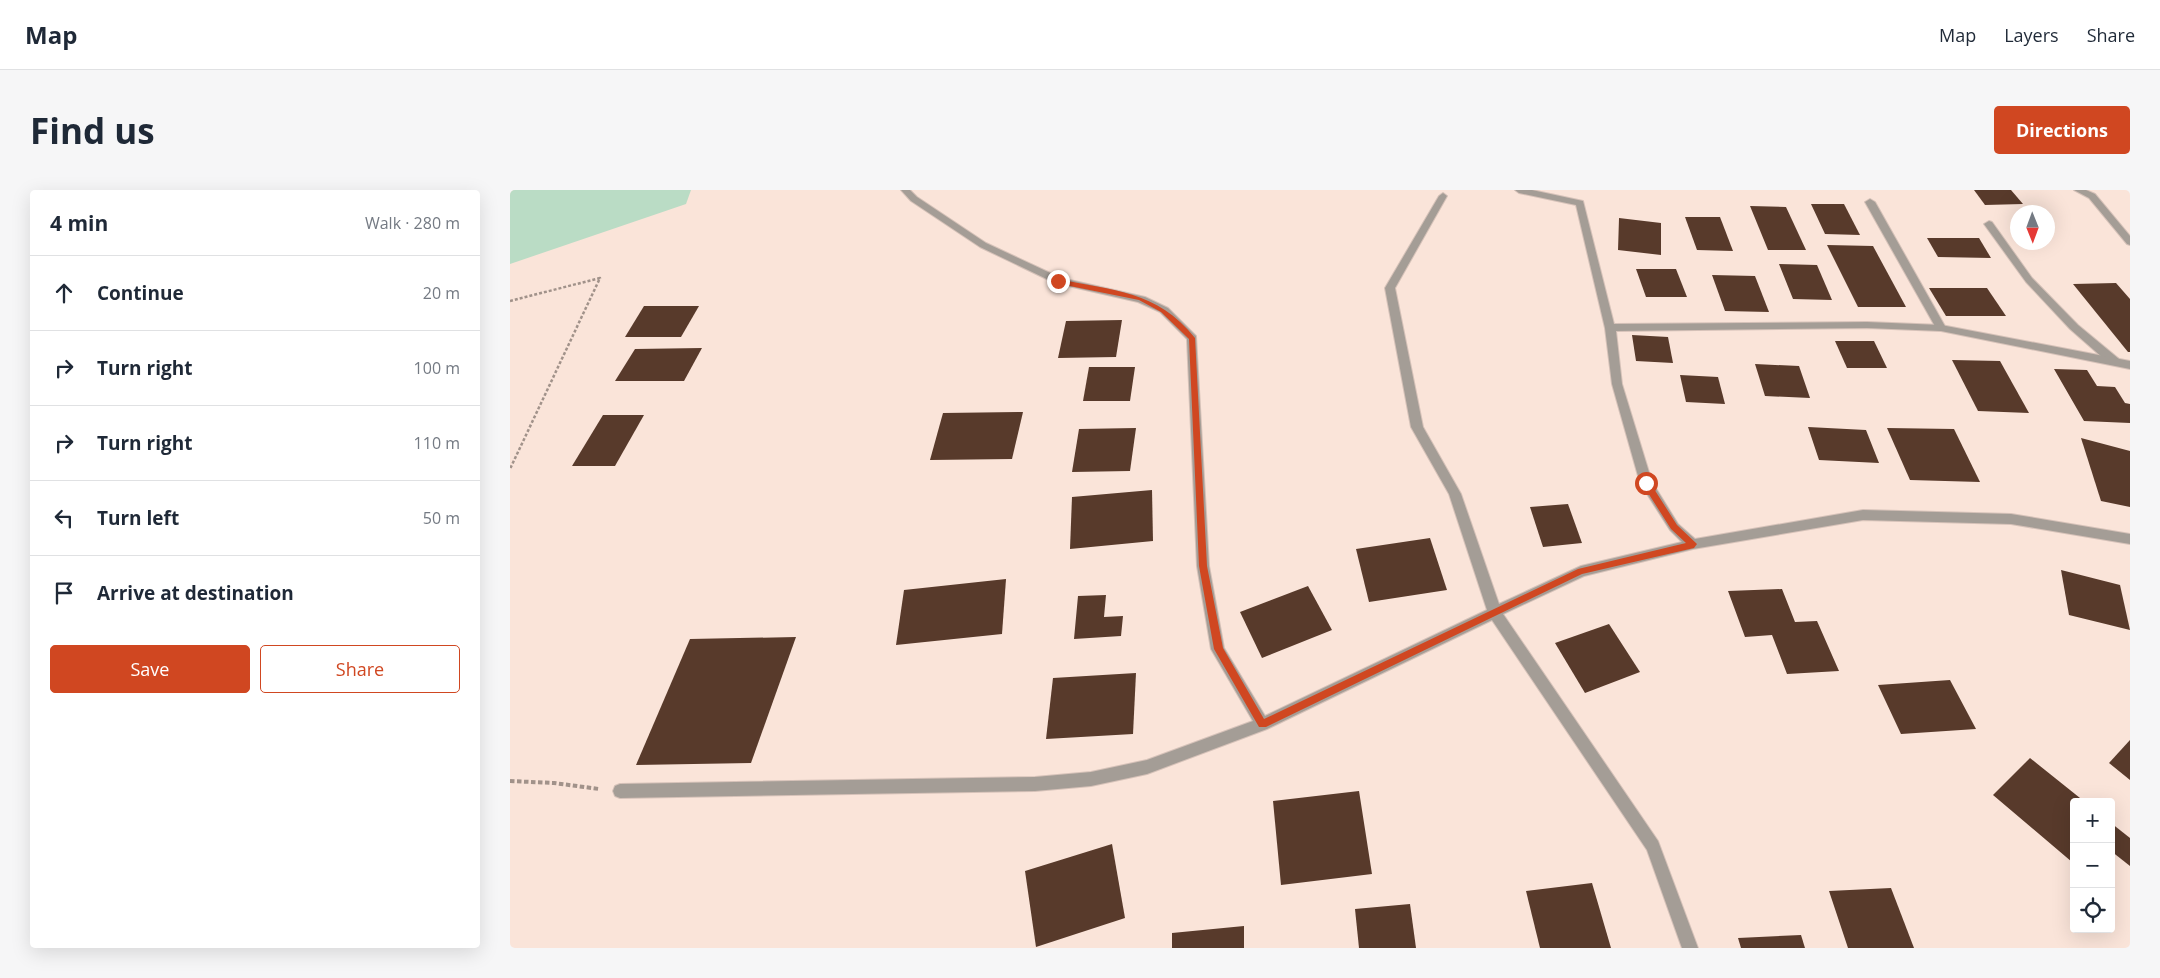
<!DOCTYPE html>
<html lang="en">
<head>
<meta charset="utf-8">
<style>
	:root { --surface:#fff; --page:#f6f6f7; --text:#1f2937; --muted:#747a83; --line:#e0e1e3; --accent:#d04721 }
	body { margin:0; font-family:"Open Sans",sans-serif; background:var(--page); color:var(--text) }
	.controls { position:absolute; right:15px; bottom:15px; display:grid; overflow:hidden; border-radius:5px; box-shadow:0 5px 20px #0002 }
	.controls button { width:45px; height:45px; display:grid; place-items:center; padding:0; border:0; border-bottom:1px solid var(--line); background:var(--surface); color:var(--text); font:25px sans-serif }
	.compass { position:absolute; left:1500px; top:15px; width:45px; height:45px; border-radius:50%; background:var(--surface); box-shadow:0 5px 20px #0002; rotate:179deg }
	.stop { position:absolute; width:15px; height:15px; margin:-11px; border:4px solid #d04721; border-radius:50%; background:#fff }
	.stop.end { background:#d04721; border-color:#fff; box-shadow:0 1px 5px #0008 }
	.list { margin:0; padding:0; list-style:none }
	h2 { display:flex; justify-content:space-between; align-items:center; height:65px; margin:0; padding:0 20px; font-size:21px }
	h2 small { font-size:16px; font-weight:400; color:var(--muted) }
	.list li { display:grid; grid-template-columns:32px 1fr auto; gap:15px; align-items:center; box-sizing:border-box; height:75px; padding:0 20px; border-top:1px solid var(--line) }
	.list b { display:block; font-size:19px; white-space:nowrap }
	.list em { font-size:16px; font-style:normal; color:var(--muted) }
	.actions { display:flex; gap:10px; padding:15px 20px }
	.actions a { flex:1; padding:11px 0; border:1px solid var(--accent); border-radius:5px; text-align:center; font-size:18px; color:var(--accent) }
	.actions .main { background:var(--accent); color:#fff }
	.icon { flex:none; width:28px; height:28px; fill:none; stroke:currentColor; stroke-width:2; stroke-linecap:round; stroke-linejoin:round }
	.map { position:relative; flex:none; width:1620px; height:758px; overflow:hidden; border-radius:5px }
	header { display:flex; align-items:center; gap:30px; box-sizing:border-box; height:70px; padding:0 25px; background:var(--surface); border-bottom:1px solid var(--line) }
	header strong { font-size:24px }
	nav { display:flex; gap:28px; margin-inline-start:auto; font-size:18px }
	.intro { display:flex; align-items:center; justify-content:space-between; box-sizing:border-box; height:120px; padding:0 30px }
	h1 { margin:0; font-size:35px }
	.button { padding:12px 22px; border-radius:5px; background:var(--accent); color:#fff; font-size:18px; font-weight:700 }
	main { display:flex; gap:30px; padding:0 30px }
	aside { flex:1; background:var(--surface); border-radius:5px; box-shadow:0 5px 20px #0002 }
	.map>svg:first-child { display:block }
</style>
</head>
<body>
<header>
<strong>Map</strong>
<nav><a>Map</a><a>Layers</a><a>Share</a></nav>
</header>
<div class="intro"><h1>Find us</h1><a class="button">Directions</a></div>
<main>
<aside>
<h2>4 min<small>Walk · 280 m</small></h2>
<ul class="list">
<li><svg class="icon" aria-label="ahead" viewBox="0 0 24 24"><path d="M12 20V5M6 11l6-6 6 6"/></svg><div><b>Continue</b></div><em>20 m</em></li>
<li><svg class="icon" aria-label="right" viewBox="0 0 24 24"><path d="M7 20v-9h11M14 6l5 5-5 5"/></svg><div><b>Turn right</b></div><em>100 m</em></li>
<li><svg class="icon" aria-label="right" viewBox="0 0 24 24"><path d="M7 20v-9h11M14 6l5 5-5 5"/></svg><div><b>Turn right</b></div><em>110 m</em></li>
<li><svg class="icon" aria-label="left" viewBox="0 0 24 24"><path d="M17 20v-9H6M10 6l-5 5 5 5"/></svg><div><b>Turn left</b></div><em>50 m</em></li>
<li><svg class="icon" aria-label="arrive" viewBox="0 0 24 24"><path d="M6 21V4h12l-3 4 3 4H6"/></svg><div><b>Arrive at destination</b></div></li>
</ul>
<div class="actions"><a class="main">Save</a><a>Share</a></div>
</aside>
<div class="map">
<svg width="1620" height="758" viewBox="0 0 1620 758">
	<rect width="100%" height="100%" fill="#fae4d9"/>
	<polygon fill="#badcc5" points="0,0 181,0 176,14 0,74"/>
	<g fill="#583a2b">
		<polygon points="1464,0 1501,0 1513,14 1475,15"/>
		<polygon points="1301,14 1334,14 1350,45 1315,44"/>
		<polygon points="1240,16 1276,17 1296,60 1258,60"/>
		<polygon points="1175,27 1210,27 1223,61 1187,60"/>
		<polygon points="1109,28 1151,33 1151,65 1108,60"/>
		<polygon points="1417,48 1469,48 1481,68 1428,67"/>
		<polygon points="1317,55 1363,56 1396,117 1348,117"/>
		<polygon points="1269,74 1307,75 1322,110 1283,109"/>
		<polygon points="1126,79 1166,79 1177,107 1136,107"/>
		<polygon points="1202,85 1245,86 1259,122 1215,121"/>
		<polygon points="1606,93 1620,109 1620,162 1618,162 1563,94"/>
		<polygon points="1419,98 1477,98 1496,126 1436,126"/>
		<polygon points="134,116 189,116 171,147 115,147"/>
		<polygon points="612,130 606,167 548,168 556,131"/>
		<polygon points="1122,145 1158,147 1163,173 1126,171"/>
		<polygon points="1325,151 1364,151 1377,178 1337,178"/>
		<polygon points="192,158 174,191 105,191 125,159"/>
		<polygon points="1442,170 1490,171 1519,223 1468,221"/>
		<polygon points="1245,174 1289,176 1300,208 1255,206"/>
		<polygon points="579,177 625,177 620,211 573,211"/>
		<polygon points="1544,179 1577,180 1587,196 1605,197 1615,213 1620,214 1620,233 1574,231"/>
		<polygon points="1170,185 1208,187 1215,214 1176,212"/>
		<polygon points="513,222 502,269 420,270 433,223"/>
		<polygon points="93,225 134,225 105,276 62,276"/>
		<polygon points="1298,237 1356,240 1369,273 1309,270"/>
		<polygon points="626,238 620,281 562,282 569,239"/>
		<polygon points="1377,238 1444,239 1470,292 1400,290"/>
		<polygon points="1571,248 1620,261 1620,317 1591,311"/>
		<polygon points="642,300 643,351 560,359 562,307"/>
		<polygon points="1058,314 1072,353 1033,357 1020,317"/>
		<polygon points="920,348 937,400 859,412 846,359"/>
		<polygon points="1551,380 1610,395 1620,440 1559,425"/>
		<polygon points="496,389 492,444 386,455 394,400"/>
		<polygon points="798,396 822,440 752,468 730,422"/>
		<polygon points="1272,399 1285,432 1307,431 1329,481 1277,484 1262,445 1235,447 1218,401"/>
		<polygon points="596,405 594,427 613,426 611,446 564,449 568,406"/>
		<polygon points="1099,434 1130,482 1075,503 1045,453"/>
		<polygon points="286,447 241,573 126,575 180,449"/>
		<polygon points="626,483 623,544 536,549 543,488"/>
		<polygon points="1440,490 1466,539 1391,544 1368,495"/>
		<polygon points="1620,550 1620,590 1599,573"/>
		<polygon points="1520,568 1575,612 1564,612 1564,670 1562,672 1483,605"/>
		<polygon points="849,601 862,684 771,695 763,611"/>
		<polygon points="1601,633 1620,648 1620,676 1601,661"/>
		<polygon points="602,654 615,728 526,757 515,681"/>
		<polygon points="1082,693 1101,758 1030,758 1016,701"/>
		<polygon points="1381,698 1404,758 1338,758 1319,701"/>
		<polygon points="900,714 906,758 849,758 845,719"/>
		<polygon points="734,736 734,758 662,758 662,743"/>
		<polygon points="1291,745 1295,758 1231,758 1228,748"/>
	</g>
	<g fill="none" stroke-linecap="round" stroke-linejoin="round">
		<defs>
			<g id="service">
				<polygon points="1564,0 1576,0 1585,4 1620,46 1620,55 1617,54 1579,8"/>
				<polygon points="1360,9 1365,12 1436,138 1435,140 1431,141 1426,138 1355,12"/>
				<polygon points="1479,31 1482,32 1522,88 1568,135 1609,169 1610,172 1609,175 1601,175 1560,139 1516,92 1474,34"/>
			</g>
			<polygon id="minor" points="391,0 400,0 407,7 476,53 551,88 635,107 658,118 686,146 699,376 714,458 755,526 977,420 939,304 901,237 875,98 929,6 933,3 937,6 885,98 913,237 951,304 989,414 1071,376 1172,352 1160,340 1130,293 1102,194 1095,138 1066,15 1009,3 1005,0 1022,0 1073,11 1104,134 1357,132 1431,135 1620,171 1620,179 1431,141 1357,138 1106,141 1112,194 1142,292 1168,334 1185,349 1353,320 1501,324 1620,344 1620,354 1501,334 1353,330 1183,359 1074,386 993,424 1148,651 1188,758 1172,758 1137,660 982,430 757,539 637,584 581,596 525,601 110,608 105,606 103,601 105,596 110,594 525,587 581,582 637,570 743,531 701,459 687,376 677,149 650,122 628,112 545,93 470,57 401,11"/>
		</defs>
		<use href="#service" stroke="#d6c2b9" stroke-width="2"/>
		<use href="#minor" stroke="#d6c2b9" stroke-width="2"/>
		<polyline stroke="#a1928a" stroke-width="2.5" stroke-dasharray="3 2" stroke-linecap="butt" points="0,111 90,88 0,279"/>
		<polyline stroke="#a1928a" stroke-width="4" stroke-dasharray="4.5 2.5" stroke-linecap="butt" points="0,591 44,593 89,599"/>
		<use href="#service" fill="#a49d96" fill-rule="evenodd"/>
		<use href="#minor" fill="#a49d96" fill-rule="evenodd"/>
	</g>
	<path fill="#d04721" d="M548 89C603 101 647 100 685 148L697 376 713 458 754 529 1068 379 1176 353 1161 339 1133 295V291H1139L1167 335 1187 354 1184 358 1072 384 756 537H749L704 459 689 376 679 149 651 122 629 110 545 93V90Z"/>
</svg>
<div class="controls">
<button>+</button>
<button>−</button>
<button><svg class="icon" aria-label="locate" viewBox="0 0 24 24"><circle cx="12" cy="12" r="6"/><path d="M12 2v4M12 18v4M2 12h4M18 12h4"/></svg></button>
</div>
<svg class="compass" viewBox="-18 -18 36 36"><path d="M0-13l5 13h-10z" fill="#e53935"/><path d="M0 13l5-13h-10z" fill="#747a83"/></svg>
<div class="stop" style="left:1136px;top:293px"></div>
<div class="stop end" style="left:548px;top:91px"></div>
</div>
</main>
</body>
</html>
